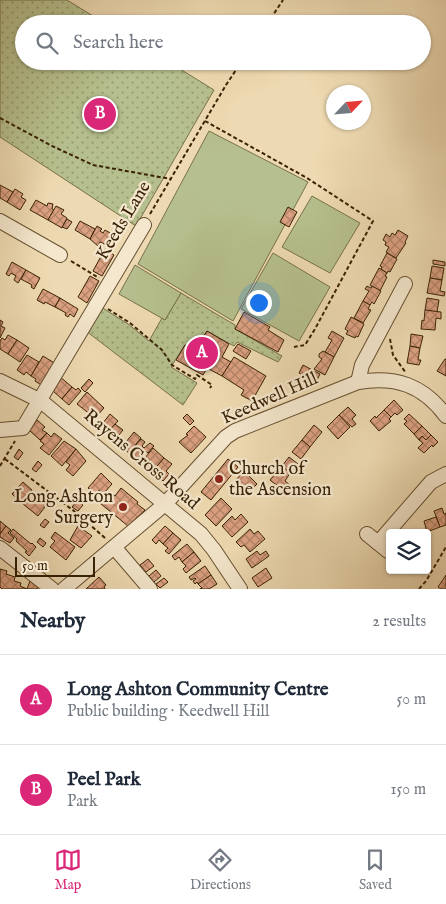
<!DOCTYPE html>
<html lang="en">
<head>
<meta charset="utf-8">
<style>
	:root { --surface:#fff; --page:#f2f2f3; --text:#1f2937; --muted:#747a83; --line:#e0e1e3; --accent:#db2777 }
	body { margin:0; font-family:"IM FELL English",serif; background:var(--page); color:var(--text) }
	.controls { position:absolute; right:15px; bottom:15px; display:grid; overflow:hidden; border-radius:5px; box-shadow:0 1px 4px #0004 }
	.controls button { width:45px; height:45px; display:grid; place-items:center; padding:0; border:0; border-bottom:1px solid var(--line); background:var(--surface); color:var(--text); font:25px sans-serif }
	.compass { position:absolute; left:326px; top:85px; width:45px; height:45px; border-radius:50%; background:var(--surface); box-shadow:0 1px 4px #0004; rotate:64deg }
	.scale { position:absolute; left:15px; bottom:12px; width:80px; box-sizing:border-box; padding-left:5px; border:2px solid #3a2205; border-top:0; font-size:14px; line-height:18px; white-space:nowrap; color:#3a2205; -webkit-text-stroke:4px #f4e7cd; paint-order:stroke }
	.you { position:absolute; left:258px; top:302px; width:18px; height:18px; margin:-12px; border:4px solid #fff; border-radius:50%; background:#1a73e8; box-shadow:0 0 0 8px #1a73e833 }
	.badge { display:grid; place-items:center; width:32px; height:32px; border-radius:50%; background:var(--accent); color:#fff; font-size:16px; font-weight:700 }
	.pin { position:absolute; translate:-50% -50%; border:2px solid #fff; box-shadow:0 1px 5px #0006 }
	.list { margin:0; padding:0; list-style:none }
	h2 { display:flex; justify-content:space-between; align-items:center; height:65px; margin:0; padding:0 20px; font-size:21px }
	h2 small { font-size:16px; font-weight:400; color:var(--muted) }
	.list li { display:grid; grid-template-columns:32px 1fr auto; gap:15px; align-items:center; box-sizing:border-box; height:90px; padding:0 20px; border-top:1px solid var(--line) }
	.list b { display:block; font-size:19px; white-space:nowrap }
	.list p { margin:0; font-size:16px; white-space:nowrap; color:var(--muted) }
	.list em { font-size:16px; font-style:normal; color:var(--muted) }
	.icon { flex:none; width:28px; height:28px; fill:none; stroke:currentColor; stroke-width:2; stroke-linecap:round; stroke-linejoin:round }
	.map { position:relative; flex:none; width:446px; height:589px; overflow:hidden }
	.search { position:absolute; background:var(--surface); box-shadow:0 1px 4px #0004; left:15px; right:15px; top:15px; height:55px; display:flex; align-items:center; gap:12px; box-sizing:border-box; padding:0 18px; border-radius:28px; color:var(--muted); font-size:19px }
	.sheet { height:245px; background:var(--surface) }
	nav { display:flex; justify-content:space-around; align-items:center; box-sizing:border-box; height:70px; border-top:1px solid var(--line); background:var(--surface); font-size:14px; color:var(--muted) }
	nav a { display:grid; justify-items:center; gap:2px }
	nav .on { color:var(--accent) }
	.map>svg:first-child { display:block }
</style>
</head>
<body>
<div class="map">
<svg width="446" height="589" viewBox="0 0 446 589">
	<defs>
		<pattern id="green-dots" width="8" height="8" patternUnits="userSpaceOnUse" patternTransform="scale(1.25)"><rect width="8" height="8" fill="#b6c08e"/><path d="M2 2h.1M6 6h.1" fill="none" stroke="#959c72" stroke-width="1.8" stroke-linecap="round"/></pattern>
		<pattern id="building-cross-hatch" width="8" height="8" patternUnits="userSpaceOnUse" patternTransform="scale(1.25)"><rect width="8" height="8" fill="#dca182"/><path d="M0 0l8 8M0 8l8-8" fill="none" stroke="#b38368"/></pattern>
	</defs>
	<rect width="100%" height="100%" fill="#eedab2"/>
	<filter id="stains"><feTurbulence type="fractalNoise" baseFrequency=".004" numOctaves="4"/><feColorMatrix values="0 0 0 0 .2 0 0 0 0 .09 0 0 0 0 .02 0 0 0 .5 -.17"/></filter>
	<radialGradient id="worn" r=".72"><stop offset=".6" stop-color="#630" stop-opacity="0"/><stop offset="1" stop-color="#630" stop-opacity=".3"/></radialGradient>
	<g fill="url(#green-dots)" stroke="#78714a">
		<polygon points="0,0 67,0 106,24 24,24 24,61 167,61 214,90 136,226 0,137"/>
		<polygon points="181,293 235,325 235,329 282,356 278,362 237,342 234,346 207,331 195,350 185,345 171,367 197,383 183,405 86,331 98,305 128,324 149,341 162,318 165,320"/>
	</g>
	<g fill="#b6c08e" stroke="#78714a">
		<polygon points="209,131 308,182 233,321 138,264"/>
		<polygon points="312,196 360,223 330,273 282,247"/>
		<polygon points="273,253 330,287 299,341 241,309"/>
		<polygon points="135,265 181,293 165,320 119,294"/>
	</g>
	<g fill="url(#building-cross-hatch)" stroke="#3a2205">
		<polygon points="0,185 13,192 7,202 0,198"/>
		<polygon points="15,189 23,194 21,197 26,200 20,210 7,202"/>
		<polygon points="36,200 47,206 48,203 53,204 52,209 54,210 48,220 30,210"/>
		<polygon points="56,206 64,210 61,214 67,218 62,228 48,220"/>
		<polygon points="288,207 297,212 289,227 280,222"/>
		<polygon points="67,219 72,222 67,229 62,227"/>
		<polygon points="80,221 95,229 90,239 75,230"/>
		<polygon points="97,226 102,229 100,231 103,233 105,230 112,234 106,245 100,242 98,246 90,239"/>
		<polygon points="398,230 408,236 405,242 406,243 396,258 386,252 389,247 385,245 386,242 383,240 386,234 390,237 392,233 395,235"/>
		<polygon points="105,249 114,255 102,276 93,271"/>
		<polygon points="387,253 397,259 390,272 388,271 387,273 381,269 382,267 380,266"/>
		<polygon points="433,260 445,262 445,266 433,264"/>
		<polygon points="12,262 26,270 18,283 14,280 16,276 11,273 9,276 6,274"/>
		<polygon points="432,266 444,268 442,280 430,278"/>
		<polygon points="379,268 387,273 385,276 387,277 380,291 370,285"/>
		<polygon points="26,270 40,278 34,289 31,287 32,285 21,279"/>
		<polygon points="90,276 99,281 87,303 78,297"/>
		<polygon points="430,278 442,280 440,291 445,292 444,296 427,293"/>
		<polygon points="367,286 371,288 372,286 381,291 374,304 372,302 370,305 363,301 369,291 365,289"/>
		<polygon points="43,289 60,298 55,307 45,302 44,304 37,300"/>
		<polygon points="60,298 78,309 74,317 70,314 68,317 65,315 66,313 55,307"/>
		<polygon points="427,298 439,300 437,312 425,310"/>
		<polygon points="363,301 370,305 368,309 371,310 363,323 354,318"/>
		<polygon points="425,310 441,312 441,319 436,318 435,330 421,329 422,320 424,321"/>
		<polygon points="244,312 270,327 268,330 284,340 278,352 235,329"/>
		<polygon points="351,317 364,324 358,337 356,336 355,338 346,334 348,331 345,329"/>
		<polygon points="0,320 3,322 1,326 5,328 0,338"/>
		<polygon points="207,331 229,344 222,357 231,362 222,376 207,368 203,375 176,360 185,345 195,350"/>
		<polygon points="332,331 344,338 334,357 325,352 332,340 328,338"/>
		<polygon points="411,334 423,336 420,348 410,346"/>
		<polygon points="8,335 17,340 8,354 0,349 0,341 2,338 5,340"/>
		<polygon points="17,340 29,348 20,362 8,354"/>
		<polygon points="238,344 251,351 246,359 233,351"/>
		<polygon points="410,346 420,348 418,360 421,360 419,365 407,363"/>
		<polygon points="323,351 334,357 325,375 314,369 322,359 319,357 319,354"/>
		<polygon points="27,355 39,362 31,376 26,372 24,375 17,370"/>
		<polygon points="43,356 56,364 43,386 35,381 36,379 31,376"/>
		<polygon points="234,357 266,376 252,401 241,395 244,390 222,376"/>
		<polygon points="445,359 446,359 446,376 437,371"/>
		<polygon points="303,365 320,374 316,382 299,373"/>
		<polygon points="59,376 72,387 62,399 53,391 55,390 52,388"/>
		<polygon points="89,379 93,383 85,392 81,388"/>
		<polygon points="72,387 76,390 78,388 81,391 69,405 62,399"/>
		<polygon points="87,392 104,408 95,418 77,404"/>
		<polygon points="394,400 403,410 397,415 395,413 391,417 384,410"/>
		<polygon points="348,407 356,415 352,419 356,424 352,427 339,415"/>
		<polygon points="384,410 391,417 389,419 391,421 379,431 370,421 375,416 376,418"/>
		<polygon points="110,414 118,421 106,434 99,428"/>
		<polygon points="187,414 194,421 190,425 183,418"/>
		<polygon points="409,414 422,426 414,434 404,424 407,421 404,419"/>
		<polygon points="339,415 350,427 338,439 327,427"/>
		<polygon points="37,420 45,427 42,430 47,433 40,440 29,430"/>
		<polygon points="115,424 123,430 114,441 106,434"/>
		<polygon points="314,425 322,432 310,447 302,440"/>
		<polygon points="194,426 206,437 191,453 179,442 188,435 186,434"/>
		<polygon points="422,426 431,435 426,440 422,436 419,440 414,434"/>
		<polygon points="134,432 141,438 129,453 122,447"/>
		<polygon points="47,433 51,437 54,433 62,439 49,455 40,448 44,444 40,441"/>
		<polygon points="431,435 438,442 433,447 432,445 424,453 418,448 423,443 419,440 422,436 426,440"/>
		<polygon points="141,439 145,442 142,446 144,448 150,443 154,446 148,453 144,450 137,459 129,453"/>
		<polygon points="302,440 310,447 301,459 292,452"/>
		<polygon points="64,441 76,449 62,466 51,456"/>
		<polygon points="153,448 164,458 152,472 141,463"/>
		<polygon points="19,449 23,453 18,460 14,457"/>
		<polygon points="76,449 86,461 73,476 66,470 70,465 66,462"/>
		<polygon points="289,457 298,464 290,473 282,466"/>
		<polygon points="164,458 172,464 166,471 169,474 163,481 152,472"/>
		<polygon points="228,459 238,467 211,500 201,492"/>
		<polygon points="38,461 42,465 36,472 32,469"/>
		<polygon points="282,466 290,473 285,481 290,485 284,491 270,480"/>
		<polygon points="244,471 257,484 248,493 235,481"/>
		<polygon points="101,473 112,484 103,494 99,490 95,494 88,488"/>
		<polygon points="23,482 32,490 22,503 12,494"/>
		<polygon points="121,488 138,502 137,504 145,510 128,526 101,504 110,492 115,496"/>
		<polygon points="38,494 48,503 38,516 23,504 26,501 30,504"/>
		<polygon points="221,498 232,509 216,526 205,515"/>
		<polygon points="77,501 83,505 78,511 72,507"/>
		<polygon points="442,508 444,514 446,513 446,525 440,527 434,511"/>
		<polygon points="59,514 63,517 58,523 54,519"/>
		<polygon points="241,514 248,522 232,537 222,526 232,516 235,520"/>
		<polygon points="436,517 440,527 427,532 424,521"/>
		<polygon points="45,519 49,522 44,528 40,525"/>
		<polygon points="0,521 6,526 0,534"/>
		<polygon points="6,526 11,530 8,533 14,538 10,543 0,537 0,534"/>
		<polygon points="78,526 92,536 81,548 70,540"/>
		<polygon points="165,526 173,533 163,544 159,540 156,544 152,540"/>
		<polygon points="13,529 31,544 32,543 36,547 29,556 25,552 27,551 16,541 17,539 10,533"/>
		<polygon points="250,529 254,534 258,531 265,539 250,552 244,545 241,547 236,542"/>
		<polygon points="55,532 75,547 66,560 50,547 55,541 51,538"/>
		<polygon points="173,533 181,540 169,554 165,551 168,548 163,544"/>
		<polygon points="40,538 46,543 43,547 37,542"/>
		<polygon points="187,544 194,552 182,562 179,557 175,560 172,556"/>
		<polygon points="257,551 260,555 266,551 269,556 252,568 246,559"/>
		<polygon points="194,552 201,561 186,573 183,569 186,566 182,562"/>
		<polygon points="148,559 154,566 146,572 140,565"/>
		<polygon points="205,566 211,575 198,584 197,582 195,584 193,581 196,579 195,578 191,580 189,577"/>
		<polygon points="266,568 272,578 258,587 252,578"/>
		<polygon points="0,569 7,571 6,574 15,577 14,581 21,583 20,586 27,589 2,589 0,587"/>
		<polygon points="156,570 161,576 154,582 149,576"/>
		<polygon points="211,575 217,584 209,589 200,589 202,588 198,584"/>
		<polygon points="446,575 446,589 441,589 438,587"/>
		<polygon points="99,577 106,585 104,587 105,589 86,589"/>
		<polygon points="164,578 168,582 160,588 156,584"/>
		<polygon points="30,581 38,587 37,589 27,589"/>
	</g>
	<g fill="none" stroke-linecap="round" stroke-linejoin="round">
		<defs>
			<g id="minor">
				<polyline points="0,221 60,255"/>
				<polyline points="0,381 41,401 201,534 214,550 240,589"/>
				<polyline points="358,382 362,365 405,284"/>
				<polyline points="0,430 23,428 144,225"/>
				<polyline points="367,534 388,551"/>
				<polyline points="378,543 431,482 446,474"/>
				<polyline points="114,547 150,589"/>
				<polyline points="0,548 52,589"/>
				<path d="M64 589 165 504 226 437 235 431 358 382C396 376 423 385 446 416"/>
			</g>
		</defs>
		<use href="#minor" stroke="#675030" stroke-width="16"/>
		<g stroke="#3a2205" stroke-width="2" stroke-dasharray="4 2.5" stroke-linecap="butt">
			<polyline points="267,24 283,0"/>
			<polyline points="0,118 52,146 93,165 171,179"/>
			<polyline points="205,121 307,178 373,221 315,329 305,345 294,347"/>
			<polyline points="150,214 226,85 242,61"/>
			<polyline points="71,261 99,278"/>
			<polyline points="108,309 130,323 162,350 172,365 195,379 197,375 212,385 210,388"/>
			<polyline points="390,339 393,355 406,373"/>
			<polyline points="5,459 74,511 105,538"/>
			<polyline points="0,466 15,441"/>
			<polyline points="419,589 426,581 446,547"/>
		</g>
		<use href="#minor" stroke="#f4e7cd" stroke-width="14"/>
	</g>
	<g fill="#8f2418" stroke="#f4e7cd" stroke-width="2">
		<circle cx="219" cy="479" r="5"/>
		<circle cx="123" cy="507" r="5"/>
	</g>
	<g text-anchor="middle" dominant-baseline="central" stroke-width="4.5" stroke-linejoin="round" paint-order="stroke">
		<g font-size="18" fill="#3a2205" stroke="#f4e7cd">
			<text transform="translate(124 221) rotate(-59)">Keeds Lane</text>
			<text transform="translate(270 399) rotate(-24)">Keedwell Hill</text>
			<text transform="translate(141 460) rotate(40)">Rayens Cross Road</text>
		</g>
		<g font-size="18" fill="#3a2205" stroke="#f4e7cd" text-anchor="start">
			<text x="229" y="469">Church of<tspan x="229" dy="21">the Ascension</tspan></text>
			<text x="113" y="497" text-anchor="end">Long Ashton<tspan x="113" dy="21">Surgery</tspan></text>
		</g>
	</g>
	<rect width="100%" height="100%" filter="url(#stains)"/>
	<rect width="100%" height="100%" fill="url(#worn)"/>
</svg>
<div class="controls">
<button><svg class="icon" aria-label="layers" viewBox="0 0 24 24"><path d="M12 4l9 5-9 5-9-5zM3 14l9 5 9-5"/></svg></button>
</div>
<svg class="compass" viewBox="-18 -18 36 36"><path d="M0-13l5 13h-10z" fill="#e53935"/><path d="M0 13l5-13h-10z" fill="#747a83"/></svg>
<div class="scale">50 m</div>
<div class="you"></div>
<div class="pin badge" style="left:202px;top:353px">A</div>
<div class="pin badge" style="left:100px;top:114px">B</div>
<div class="search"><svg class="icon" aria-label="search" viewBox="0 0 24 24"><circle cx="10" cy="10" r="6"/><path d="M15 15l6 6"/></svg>Search here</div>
</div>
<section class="sheet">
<h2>Nearby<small>2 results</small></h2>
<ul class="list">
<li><span class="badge">A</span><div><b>Long Ashton Community Centre</b><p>Public building · Keedwell Hill</p></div><em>50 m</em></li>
<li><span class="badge">B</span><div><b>Peel Park</b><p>Park</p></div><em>150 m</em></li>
</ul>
</section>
<nav>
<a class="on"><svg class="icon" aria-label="map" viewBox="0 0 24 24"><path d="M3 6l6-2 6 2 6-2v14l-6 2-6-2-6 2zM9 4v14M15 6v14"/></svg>Map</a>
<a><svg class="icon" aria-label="directions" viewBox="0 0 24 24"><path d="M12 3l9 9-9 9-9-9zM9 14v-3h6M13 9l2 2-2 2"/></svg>Directions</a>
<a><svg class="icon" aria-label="saved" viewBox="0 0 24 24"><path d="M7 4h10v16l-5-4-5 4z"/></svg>Saved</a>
</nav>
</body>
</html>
